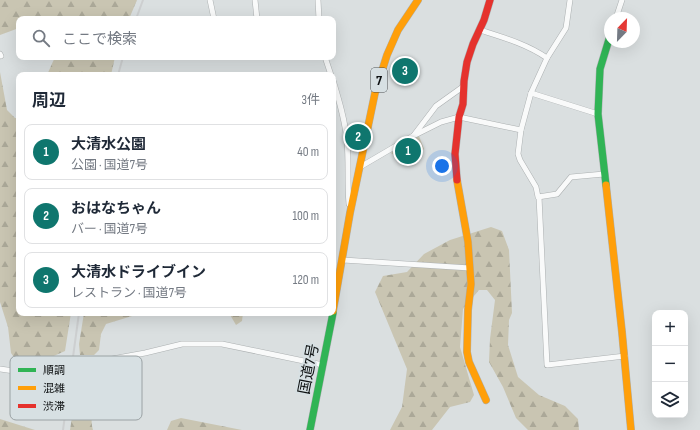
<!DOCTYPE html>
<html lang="ja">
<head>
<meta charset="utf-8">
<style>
	:root { --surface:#fff; --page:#f2f2f3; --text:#1f2937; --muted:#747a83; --line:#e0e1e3; --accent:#0f766e }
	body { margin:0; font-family:"Sofia Sans Condensed","Noto Sans JP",sans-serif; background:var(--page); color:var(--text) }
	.controls { position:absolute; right:12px; bottom:12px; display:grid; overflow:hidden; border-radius:8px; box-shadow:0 4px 16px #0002 }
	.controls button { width:36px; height:36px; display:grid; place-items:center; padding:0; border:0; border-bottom:1px solid var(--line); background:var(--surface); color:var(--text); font:20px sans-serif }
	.compass { position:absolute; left:604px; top:12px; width:36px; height:36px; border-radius:50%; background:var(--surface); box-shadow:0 4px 16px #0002; rotate:23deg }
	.you { position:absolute; left:442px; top:166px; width:14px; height:14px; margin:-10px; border:3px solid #fff; border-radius:50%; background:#1a73e8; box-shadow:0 0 0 6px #1a73e833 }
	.badge { display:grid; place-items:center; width:26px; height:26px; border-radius:50%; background:var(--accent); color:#fff; font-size:13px; font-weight:700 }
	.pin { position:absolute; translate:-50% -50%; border:2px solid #fff; box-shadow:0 1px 4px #0006 }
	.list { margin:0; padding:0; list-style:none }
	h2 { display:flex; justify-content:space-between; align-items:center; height:52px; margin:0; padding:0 16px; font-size:17px }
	h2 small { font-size:13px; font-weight:400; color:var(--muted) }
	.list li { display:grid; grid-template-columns:26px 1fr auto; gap:12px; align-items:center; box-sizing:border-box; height:56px; margin:0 8px 8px; padding:0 8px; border:1px solid var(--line); border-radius:8px }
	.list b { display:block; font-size:15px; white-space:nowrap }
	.list p { margin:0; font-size:13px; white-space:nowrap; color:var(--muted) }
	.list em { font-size:13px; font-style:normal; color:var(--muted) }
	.icon { flex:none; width:22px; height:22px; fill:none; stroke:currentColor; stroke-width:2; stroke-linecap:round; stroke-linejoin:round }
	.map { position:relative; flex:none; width:700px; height:430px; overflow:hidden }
	.search { position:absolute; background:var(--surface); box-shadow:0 4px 16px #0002; left:16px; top:16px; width:320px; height:44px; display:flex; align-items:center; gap:10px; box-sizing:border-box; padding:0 14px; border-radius:8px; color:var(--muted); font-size:15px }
	.panel { position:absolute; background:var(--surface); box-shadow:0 4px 16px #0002; left:16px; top:72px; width:320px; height:244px; border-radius:8px }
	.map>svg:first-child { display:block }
</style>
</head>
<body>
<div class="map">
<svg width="700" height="430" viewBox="0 0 700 430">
	<defs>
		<pattern id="grass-tufts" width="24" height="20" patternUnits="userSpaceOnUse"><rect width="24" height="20" fill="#c9c5b2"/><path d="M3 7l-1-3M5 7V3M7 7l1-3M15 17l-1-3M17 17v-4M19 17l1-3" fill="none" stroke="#aba898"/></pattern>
		<pattern id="forest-firs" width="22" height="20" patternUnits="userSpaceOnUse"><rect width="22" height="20" fill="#c9c5b2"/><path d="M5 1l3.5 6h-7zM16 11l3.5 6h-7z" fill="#aba898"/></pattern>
	</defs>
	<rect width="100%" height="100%" fill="#dadfe0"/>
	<polygon fill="url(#grass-tufts)" points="419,136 424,149 406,164 391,153"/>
	<g fill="url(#forest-firs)">
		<polygon points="0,0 137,0 129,19 56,19 52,18 19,19 19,28 0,35"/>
		<polygon points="55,57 115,57 111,75 47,75"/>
		<polygon points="0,72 7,110 15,118 19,118 19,313 71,313 65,351 47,359 16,360 11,353 8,327 0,302"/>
		<polygon points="491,227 502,231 509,250 512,313 509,320 508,345 518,377 539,395 565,406 578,419 579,430 528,430 516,418 503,387 489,362 490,339 495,300 487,290 479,290 463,309 460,347 474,395 470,402 450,407 432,430 390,430 402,407 407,369 375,292 383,276 407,272 424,254 450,240"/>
		<polygon points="84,313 142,313 106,324 101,334 99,350 94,355 80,355 79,344"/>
		<polygon points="229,313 243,313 242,321 236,325"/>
		<path d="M109 368 114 370 112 391 109 398 98 399C92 406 90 421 93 430H70L79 372Z"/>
		<polygon points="181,418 242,430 167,430 171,421"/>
		<polygon points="0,419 35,430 0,430"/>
	</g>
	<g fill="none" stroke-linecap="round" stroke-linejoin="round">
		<defs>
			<g id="street">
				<polyline points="210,0 214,19"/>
				<polyline points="255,0 257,19"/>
				<polyline points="318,0 319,19"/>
				<polyline points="570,0 566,28 547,58 531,93 521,130 518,154 520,160 536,187 538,197 557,194 571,177 604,174"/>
				<polyline points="616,18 622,0"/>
				<path d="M480 30C502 37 527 44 547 58"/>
				<polyline points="0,54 1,56"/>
				<polyline points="325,57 331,75"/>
				<path d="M333 80C339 100 345 120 347 141 349 162 347 183 349 204"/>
				<polyline points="531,93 598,114"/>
				<polyline points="414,135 436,106 464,86"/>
				<polyline points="360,167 413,136 441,122 459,117 521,130"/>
				<polyline points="539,197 547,365 625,356"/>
				<polyline points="343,260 470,268"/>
				<polyline points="0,369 21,372 57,366 72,362 90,363 145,353 182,344 222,344 323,365"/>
			</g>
			<g id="fast">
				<polyline points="606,185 598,114 600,69 610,36"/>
				<polyline points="310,430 333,313"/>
			</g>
			<g id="slow">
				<polyline points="457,180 468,242 471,284 468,310 467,352 469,362 486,400"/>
				<polyline points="606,185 622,332 631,430"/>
				<polyline points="333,311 350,213 375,93 387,55 398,30 418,0"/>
			</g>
			<polyline id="jam" points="457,180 455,154 459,117 463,104 464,81 467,62 473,44 484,20 490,0"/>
		</defs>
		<use href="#street" stroke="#acb0b1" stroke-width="6"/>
		<use href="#fast" stroke="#acb0b1" stroke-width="8"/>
		<use href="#slow" stroke="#acb0b1" stroke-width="8"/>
		<use href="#jam" stroke="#acb0b1" stroke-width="8"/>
		<use href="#street" stroke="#f9fafa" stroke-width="5"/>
		<use href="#fast" stroke="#30b455" stroke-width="7"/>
		<use href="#slow" stroke="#ff9f0a" stroke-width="7"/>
		<use href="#jam" stroke="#e5322d" stroke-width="7"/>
		<g stroke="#cdcfd0" stroke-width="2">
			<polyline points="136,19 143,0"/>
			<polyline points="118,75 123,57"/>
			<polyline points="63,430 79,313"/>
		</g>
	</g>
	<g text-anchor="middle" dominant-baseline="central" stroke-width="4" stroke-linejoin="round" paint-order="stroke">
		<rect fill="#d7e0e3" stroke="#4a4e50" stroke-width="1" x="371" y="68" width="16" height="24" rx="3"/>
		<g font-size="14" font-weight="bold" fill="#0d1011">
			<text x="379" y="80">7</text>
		</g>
		<g font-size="15" fill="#0d1011" stroke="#d7e0e3">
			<text transform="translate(309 369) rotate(-79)">国道7号</text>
		</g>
	</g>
	<rect x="10" y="356" width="132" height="64" rx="6" fill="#d7e0e3" stroke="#9aa2a4" stroke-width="1"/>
	<rect x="18" y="368" width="18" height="4" fill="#30b455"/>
	<rect x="18" y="386" width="18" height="4" fill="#ff9f0a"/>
	<rect x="18" y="404" width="18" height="4" fill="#e5322d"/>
	<g font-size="11" fill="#0d1011">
		<text x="43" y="374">順調</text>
		<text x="43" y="392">混雑</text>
		<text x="43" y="410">渋滞</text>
	</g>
</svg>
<div class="controls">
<button>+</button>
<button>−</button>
<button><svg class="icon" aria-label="layers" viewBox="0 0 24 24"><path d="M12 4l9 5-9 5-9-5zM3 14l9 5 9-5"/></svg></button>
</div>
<svg class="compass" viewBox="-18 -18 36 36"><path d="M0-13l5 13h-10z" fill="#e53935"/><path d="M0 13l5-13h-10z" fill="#747a83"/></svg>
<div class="you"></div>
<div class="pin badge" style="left:408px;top:151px">1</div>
<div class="pin badge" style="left:358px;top:137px">2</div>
<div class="pin badge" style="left:405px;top:71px">3</div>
<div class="search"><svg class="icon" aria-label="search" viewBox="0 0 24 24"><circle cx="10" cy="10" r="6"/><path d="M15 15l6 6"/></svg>ここで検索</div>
<section class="panel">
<h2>周辺<small>3件</small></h2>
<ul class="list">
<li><span class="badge">1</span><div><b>大清水公園</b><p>公園 · 国道7号</p></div><em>40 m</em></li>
<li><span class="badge">2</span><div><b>おはなちゃん</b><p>バー · 国道7号</p></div><em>100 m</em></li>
<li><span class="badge">3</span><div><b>大清水ドライブイン</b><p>レストラン · 国道7号</p></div><em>120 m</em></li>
</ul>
</section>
</div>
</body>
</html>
